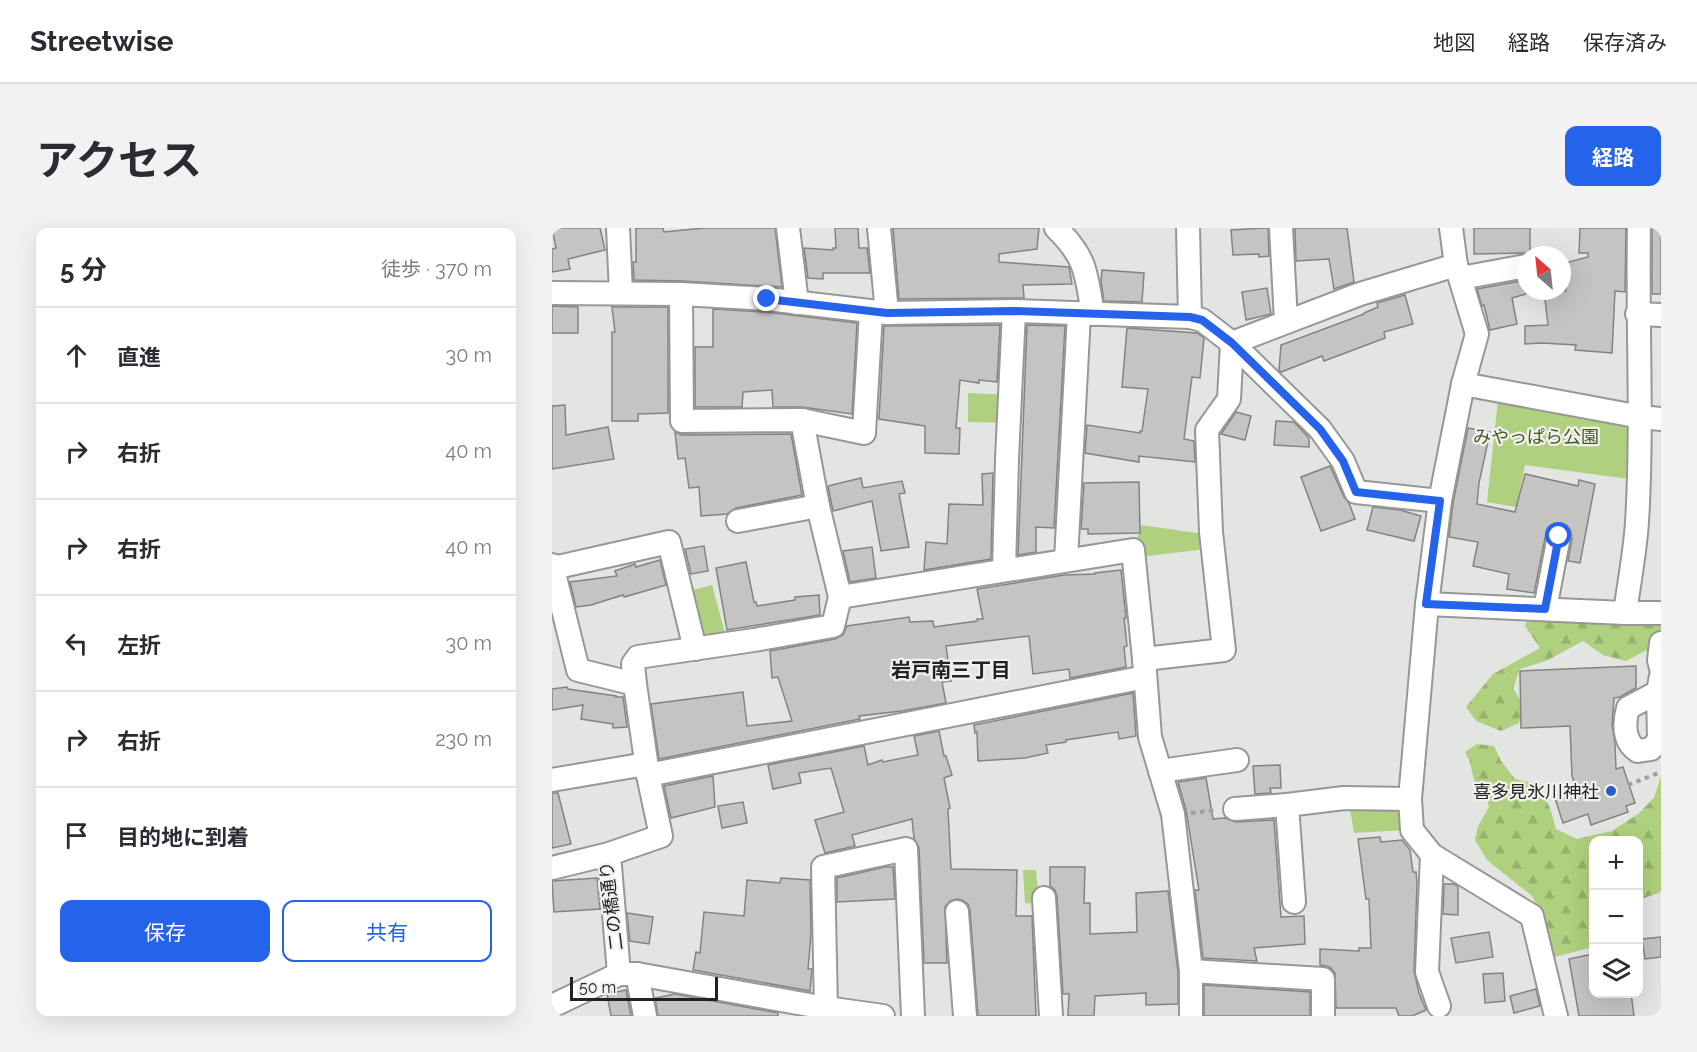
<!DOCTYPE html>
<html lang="ja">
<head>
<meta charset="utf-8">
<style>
	:root { --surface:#fff; --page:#f2f2f3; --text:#2b2b33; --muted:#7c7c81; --line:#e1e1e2; --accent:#2563eb }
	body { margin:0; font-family:Raleway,"Noto Sans JP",sans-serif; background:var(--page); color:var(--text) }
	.controls { position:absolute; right:18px; bottom:18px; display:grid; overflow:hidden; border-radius:12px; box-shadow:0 6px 24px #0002 }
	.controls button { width:54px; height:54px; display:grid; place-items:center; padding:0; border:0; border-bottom:2px solid var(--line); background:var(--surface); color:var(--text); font:30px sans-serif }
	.compass { position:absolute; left:965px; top:18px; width:54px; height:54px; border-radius:50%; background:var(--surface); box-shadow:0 6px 24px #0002; rotate:333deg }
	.scale { position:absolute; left:18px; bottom:15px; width:148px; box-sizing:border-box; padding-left:6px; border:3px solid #222221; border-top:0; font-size:16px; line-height:21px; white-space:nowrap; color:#222221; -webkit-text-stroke:4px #f1f2ef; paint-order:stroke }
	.stop { position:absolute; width:18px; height:18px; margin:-14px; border:4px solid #2563eb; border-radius:50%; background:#fff }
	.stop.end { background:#2563eb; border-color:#fff; box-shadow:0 2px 6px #0008 }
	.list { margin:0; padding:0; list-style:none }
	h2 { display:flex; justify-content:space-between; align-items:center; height:78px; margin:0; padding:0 24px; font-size:26px }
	h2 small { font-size:20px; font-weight:400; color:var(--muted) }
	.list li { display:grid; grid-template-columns:39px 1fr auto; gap:18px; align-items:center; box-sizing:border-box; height:96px; padding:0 24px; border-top:2px solid var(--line) }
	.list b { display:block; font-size:22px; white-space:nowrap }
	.list em { font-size:20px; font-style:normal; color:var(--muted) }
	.actions { display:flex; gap:12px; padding:18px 24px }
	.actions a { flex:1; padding:14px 0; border:2px solid var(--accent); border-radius:12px; text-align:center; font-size:21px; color:var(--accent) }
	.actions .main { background:var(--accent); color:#fff }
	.icon { flex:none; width:33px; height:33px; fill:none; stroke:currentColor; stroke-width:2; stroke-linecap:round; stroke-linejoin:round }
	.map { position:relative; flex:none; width:1109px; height:788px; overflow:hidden; border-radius:12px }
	header { display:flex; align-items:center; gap:36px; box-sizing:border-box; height:84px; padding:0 30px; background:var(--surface); border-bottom:2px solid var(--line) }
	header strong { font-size:28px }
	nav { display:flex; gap:33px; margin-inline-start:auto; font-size:21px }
	.intro { display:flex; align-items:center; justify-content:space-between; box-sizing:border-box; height:144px; padding:0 36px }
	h1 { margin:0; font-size:42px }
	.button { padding:15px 27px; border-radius:12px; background:var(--accent); color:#fff; font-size:21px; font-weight:700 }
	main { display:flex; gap:36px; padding:0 36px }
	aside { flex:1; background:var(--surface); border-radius:12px; box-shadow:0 6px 24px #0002 }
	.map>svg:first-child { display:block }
</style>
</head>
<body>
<header>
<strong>Streetwise</strong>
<nav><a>地図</a><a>経路</a><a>保存済み</a></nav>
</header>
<div class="intro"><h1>アクセス</h1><a class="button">経路</a></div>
<main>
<aside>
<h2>5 分<small>徒歩 · 370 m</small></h2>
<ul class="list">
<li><svg class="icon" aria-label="ahead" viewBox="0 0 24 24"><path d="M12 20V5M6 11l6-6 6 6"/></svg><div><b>直進</b></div><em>30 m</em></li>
<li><svg class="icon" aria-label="right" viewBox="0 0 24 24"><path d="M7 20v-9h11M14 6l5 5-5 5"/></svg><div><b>右折</b></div><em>40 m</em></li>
<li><svg class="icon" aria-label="right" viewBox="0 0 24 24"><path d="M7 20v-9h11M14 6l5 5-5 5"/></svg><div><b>右折</b></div><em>40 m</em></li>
<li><svg class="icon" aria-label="left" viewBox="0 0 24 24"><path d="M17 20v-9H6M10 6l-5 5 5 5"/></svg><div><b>左折</b></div><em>30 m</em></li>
<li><svg class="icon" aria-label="right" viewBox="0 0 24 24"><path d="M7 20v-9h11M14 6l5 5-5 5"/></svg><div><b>右折</b></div><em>230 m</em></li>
<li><svg class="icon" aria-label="arrive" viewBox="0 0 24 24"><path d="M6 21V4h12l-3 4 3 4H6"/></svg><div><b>目的地に到着</b></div></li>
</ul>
<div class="actions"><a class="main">保存</a><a>共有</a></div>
</aside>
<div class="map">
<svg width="1109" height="788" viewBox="0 0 1109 788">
	<defs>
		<pattern id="forest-firs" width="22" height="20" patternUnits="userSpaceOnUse" patternTransform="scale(1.5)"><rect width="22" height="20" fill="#afd07e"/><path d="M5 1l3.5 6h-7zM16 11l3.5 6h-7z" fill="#96b26d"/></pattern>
	</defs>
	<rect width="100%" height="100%" fill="#e3e5e2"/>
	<g fill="url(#forest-firs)">
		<polygon points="976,390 1109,395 1109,427 1095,422 1074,433 1051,427 1031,413 996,432 968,441 961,460 970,475 967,495 949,503 924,493 914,479 941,446 988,420 973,398"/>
		<polygon points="925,516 942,518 949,533 963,551 986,556 998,580 1004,601 1025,611 1060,603 1086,586 1102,570 1109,548 1109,664 1087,672 1086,612 1042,612 1041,719 1002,729 992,693 980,668 935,632 923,612 926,598 937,579 933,565 922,552 917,531 913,524"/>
	</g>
	<g fill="#afd07e">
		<polygon points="416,165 458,167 457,195 416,194"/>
		<polygon points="946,172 1081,194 1077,251 973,237 964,279 935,274"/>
		<polygon points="589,297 652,306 654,321 588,329 584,316"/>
		<polygon points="160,357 173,405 147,410 137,363"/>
		<polygon points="797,575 839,576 848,583 853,602 802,605"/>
		<polygon points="471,642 484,642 487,676 473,675"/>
	</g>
	<g fill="#c4c5c2" stroke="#838481" stroke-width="1.5">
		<polygon points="0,0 48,0 53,22 16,31 18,41 0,44 0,21 4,20"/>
		<polygon points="84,0 111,0 112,4 152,0 223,0 230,59 130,53 82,52 81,34 84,34"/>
		<polygon points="283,0 306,0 307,20 315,20 318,45 271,45 271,51 256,50 252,20 281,22 281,20 284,20"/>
		<polygon points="341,0 487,0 485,21 447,26 447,34 517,39 520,56 471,57 472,70 347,71"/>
		<polygon points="711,0 716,0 717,28 707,29 707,26 681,27 679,2"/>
		<polygon points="743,0 795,0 802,54 782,61 777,31 744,33"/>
		<polygon points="922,0 978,0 978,25 922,26"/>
		<polygon points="1028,0 1074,0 1073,64 1063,63 1060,125 1023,122 1024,117 990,115 973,116 973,98 996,97 992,63 1014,63 1013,35 1036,29 1036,25 1027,25"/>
		<rect x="1100" y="0" width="9" height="66"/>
		<polygon points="550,42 592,45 590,74 552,73 549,53"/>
		<polygon points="974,52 974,66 960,70 965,96 938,102 932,77 930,78 925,61"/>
		<polygon points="715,60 719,86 694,92 690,64"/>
		<polygon points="853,67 861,96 832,104 833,110 772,133 770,128 729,144 727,142 729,117 812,86 812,85 826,79 825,75"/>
		<polygon points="0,78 26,79 26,105 0,105"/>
		<polygon points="60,79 116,79 116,185 86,186 86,193 60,193 60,104 63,104"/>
		<polygon points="161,81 214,84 305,95 300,186 250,179 221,179 220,162 191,164 190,179 143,179 143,119 161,119"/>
		<polygon points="448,97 445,154 427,152 427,155 408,152 404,200 408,200 407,226 373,225 373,198 327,191 332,98"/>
		<polygon points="475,97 513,98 502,300 484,299 484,324 466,327"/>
		<polygon points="575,100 645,105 652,110 648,150 640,149 632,211 642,213 643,234 587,228 587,234 533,225 535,197 588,205 588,203 590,203 596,161 570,159"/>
		<polygon points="13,177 14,207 56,199 62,231 0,241 0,178"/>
		<polygon points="684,184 699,188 693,212 669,206"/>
		<polygon points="724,193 742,194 757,210 757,219 722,217"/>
		<polygon points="916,200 938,204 927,255 925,276 963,284 973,246 1026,258 1027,252 1043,256 1028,335 1016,333 1020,311 1019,303 1015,297 1010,295 1002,296 996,300 994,305 982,365 955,361 957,346 921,338 926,314 897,309 901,275"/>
		<polygon points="123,204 130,207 239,206 250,267 184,280 175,286 149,288 147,259 137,260 133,230 126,231"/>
		<polygon points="778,238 792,269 797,275 803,291 769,303 749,249"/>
		<polygon points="441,245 439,331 372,342 374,314 395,316 397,276 431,277 430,246"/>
		<polygon points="309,250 311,260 350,253 353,265 347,266 357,319 329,323 320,273 281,283 276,258"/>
		<polygon points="587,254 588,305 536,306 536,301 529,301 532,255"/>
		<polygon points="821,279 848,282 869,288 862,313 815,302"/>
		<polygon points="152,318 156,343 139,346 133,321"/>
		<polygon points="320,319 324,350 298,354 291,323"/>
		<polygon points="108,332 114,357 72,369 71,367 39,377 24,379 18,354 65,348 63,343 83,336 84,339"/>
		<polygon points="194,334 202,374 204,374 205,378 243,372 243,369 267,367 268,387 175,402 164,340"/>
		<polygon points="569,342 574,390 572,390 575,418 572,419 574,439 518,450 517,441 481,446 477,408 394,418 399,453 390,454 394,475 350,483 307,488 308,491 107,531 99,476 191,464 195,498 240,493 226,449 220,450 218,423 283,411 291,407 295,398 357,389 358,394 381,393 382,399 425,393 425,391 431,391 425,361 512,347 543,346 543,345"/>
		<polygon points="1084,438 1084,460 1068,469 1062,470 1060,497 1063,516 1064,541 1071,539 1083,575 1074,578 1076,584 1039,597 1036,586 1011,595 1001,564 1023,557 1020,548 1018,498 969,500 968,443"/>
		<polygon points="15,459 16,461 64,468 64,469 71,469 75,499 61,500 61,496 29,491 31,477 0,482 0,461"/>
		<polygon points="581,465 584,508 567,511 566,504 514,512 514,514 494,517 496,525 473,530 426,533 425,504 423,505 422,497"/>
		<polygon points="387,503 392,528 394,528 400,547 392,550 398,580 396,581 399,641 465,642 464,688 480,688 484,788 426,788 418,683 416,676 410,672 405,671 398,673 393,679 395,735 372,735 367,620 362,610 360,591 300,607 303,618 273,625 263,592 292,584 279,540 247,545 249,555 221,561 216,537 312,518 316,537 330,532 331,534 366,527 362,508"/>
		<polygon points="728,537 729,560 718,560 719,565 703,566 701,538"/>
		<polygon points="161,548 163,579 119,590 112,558"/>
		<polygon points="654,550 661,591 673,590 684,594 722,592 729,689 752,688 753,716 702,720 705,733 651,730 643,662 647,662 634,582 626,554"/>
		<polygon points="0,565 6,565 19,616 0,620"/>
		<polygon points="191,574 195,595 170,600 166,578"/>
		<polygon points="828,609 829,614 850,612 858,622 861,644 864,644 865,655 862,743 867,765 874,782 860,788 847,788 844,780 784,780 783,745 778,739 768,737 768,721 807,723 807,720 819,720 817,671 814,671 806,611"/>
		<polygon points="333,639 341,639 343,671 285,674 285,650"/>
		<polygon points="498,639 533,639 532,675 538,675 538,706 585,704 584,665 616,663 626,744 626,776 594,777 594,765 543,768 542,788 516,788 517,766 511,766 505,669 503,662 498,658"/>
		<polygon points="45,650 48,681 2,684 0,653"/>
		<polygon points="229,650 258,652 259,706 256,741 260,741 258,763 141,742 144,724 148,725 152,684 192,688 195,652 228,655"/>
		<polygon points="892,656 902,656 906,659 906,687 891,686"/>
		<polygon points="75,685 101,689 97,716 78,713"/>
		<polygon points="937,704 941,729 904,735 899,710"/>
		<polygon points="1109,709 1109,729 1093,731 1090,711"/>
		<polygon points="1041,726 1041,765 1079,765 1082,788 1027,788 1017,731"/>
		<polygon points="951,745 953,773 933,775 931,746"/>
		<polygon points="652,757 758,764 758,788 652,788"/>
		<polygon points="984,761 988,778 962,785 958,768"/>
		<polygon points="74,762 79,788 59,788 55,766"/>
		<polygon points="123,766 226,785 226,788 106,788 103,770"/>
	</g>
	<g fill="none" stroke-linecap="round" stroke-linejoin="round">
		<defs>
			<g id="minor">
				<polyline points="66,0 69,65"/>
				<polyline points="236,0 245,75"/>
				<polyline points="327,0 335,85"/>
				<path d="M504 0C535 30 534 46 541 86"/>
				<polyline points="636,0 638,89"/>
				<polyline points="729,0 734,93"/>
				<polyline points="899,0 904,37 925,106 911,156 888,273 875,376 858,571 860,602 880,627 980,688 1004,788"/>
				<polyline points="909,50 974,38"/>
				<polyline points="0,65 129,66 215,71 335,85 462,83 638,89 650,92 680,115 768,201 791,233 804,264 888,273"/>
				<polyline points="129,66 130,193 250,192 312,205 319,84"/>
				<polyline points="1085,86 1109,87"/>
				<polyline points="911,156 1089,189 1109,191"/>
				<polyline points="186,293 266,278"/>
				<polyline points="514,332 527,86"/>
				<polyline points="0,337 26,442 83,456"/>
				<polyline points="1,340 117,314 143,421"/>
				<polyline points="452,342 455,231 462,83"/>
				<polyline points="288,369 581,322 592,431 598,509 621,586 639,743 639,788"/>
				<polyline points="875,376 1073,385 1109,385"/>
				<polyline points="993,381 1007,308"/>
				<path d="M1073 385C1077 355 1083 325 1085 294 1091 196 1085 98 1087 0"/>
				<polyline points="1109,415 1107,432 1109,440"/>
				<polyline points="592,431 672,422 659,304 655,202 677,171 680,115 808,66 904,37"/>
				<path d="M1106 464 1076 480C1072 495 1071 514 1086 523L1099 521 1107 512 1106 464 1109 448"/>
				<polyline points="608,543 685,532"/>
				<polyline points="96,547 593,449"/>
				<polyline points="0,552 94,536"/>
				<polyline points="735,577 742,674"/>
				<polyline points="683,581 735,577 792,570 858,571"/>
				<polyline points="880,627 875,744 887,778"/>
				<polyline points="0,640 57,626 109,608 96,547 83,456 81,436 86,429 202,412 281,398 288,369 266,278 250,192"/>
				<polyline points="492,670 499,788"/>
				<polyline points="405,684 413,788"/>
				<polyline points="639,743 771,751 771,788"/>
				<polyline points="67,746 85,746 274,780 331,788"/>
				<polyline points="85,746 93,788"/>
				<polyline points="0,778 67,746 57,626"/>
				<polyline points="274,780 271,639 354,621 361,788"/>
			</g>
		</defs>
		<use href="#minor" stroke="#979895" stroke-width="26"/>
		<g stroke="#9fa09e" stroke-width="4" stroke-dasharray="4.5 4.5" stroke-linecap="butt">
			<polyline points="1076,557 1109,544"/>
			<polyline points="639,585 665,582"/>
		</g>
		<use href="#minor" stroke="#fff" stroke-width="22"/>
	</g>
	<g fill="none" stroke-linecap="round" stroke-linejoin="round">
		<polyline stroke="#2563eb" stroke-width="8" points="215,71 335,85 462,83 638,89 650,92 680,115 768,201 791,233 804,264 888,273 874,376 993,381 1007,308"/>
	</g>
	<circle fill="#275bc9" stroke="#f1f2ef" stroke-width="2" cx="1059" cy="563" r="6"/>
	<g text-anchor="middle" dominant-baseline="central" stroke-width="4.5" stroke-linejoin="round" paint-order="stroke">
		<g font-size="18" fill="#435a18" stroke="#f1f2ef">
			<text x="984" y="208">みやっぱら公園</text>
		</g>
		<g font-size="18" fill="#222221" stroke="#f1f2ef" text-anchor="end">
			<text x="1047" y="563">喜多見氷川神社</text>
		</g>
		<g font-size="18" fill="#222221" stroke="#f1f2ef">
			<text transform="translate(59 678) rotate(-97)">二の橋通り</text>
		</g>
		<g font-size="20" font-weight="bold" fill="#222221" stroke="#f1f2ef">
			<text x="399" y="442">岩戸南三丁目</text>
		</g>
	</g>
</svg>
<div class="controls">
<button>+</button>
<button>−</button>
<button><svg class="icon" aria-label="layers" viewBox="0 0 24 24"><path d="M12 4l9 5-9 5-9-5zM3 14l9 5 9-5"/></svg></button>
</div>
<svg class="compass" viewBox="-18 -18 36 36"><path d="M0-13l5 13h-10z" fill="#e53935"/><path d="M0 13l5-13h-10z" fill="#7c7c81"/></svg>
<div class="scale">50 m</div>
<div class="stop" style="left:1007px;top:308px"></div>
<div class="stop end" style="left:215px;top:71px"></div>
</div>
</main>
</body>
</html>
